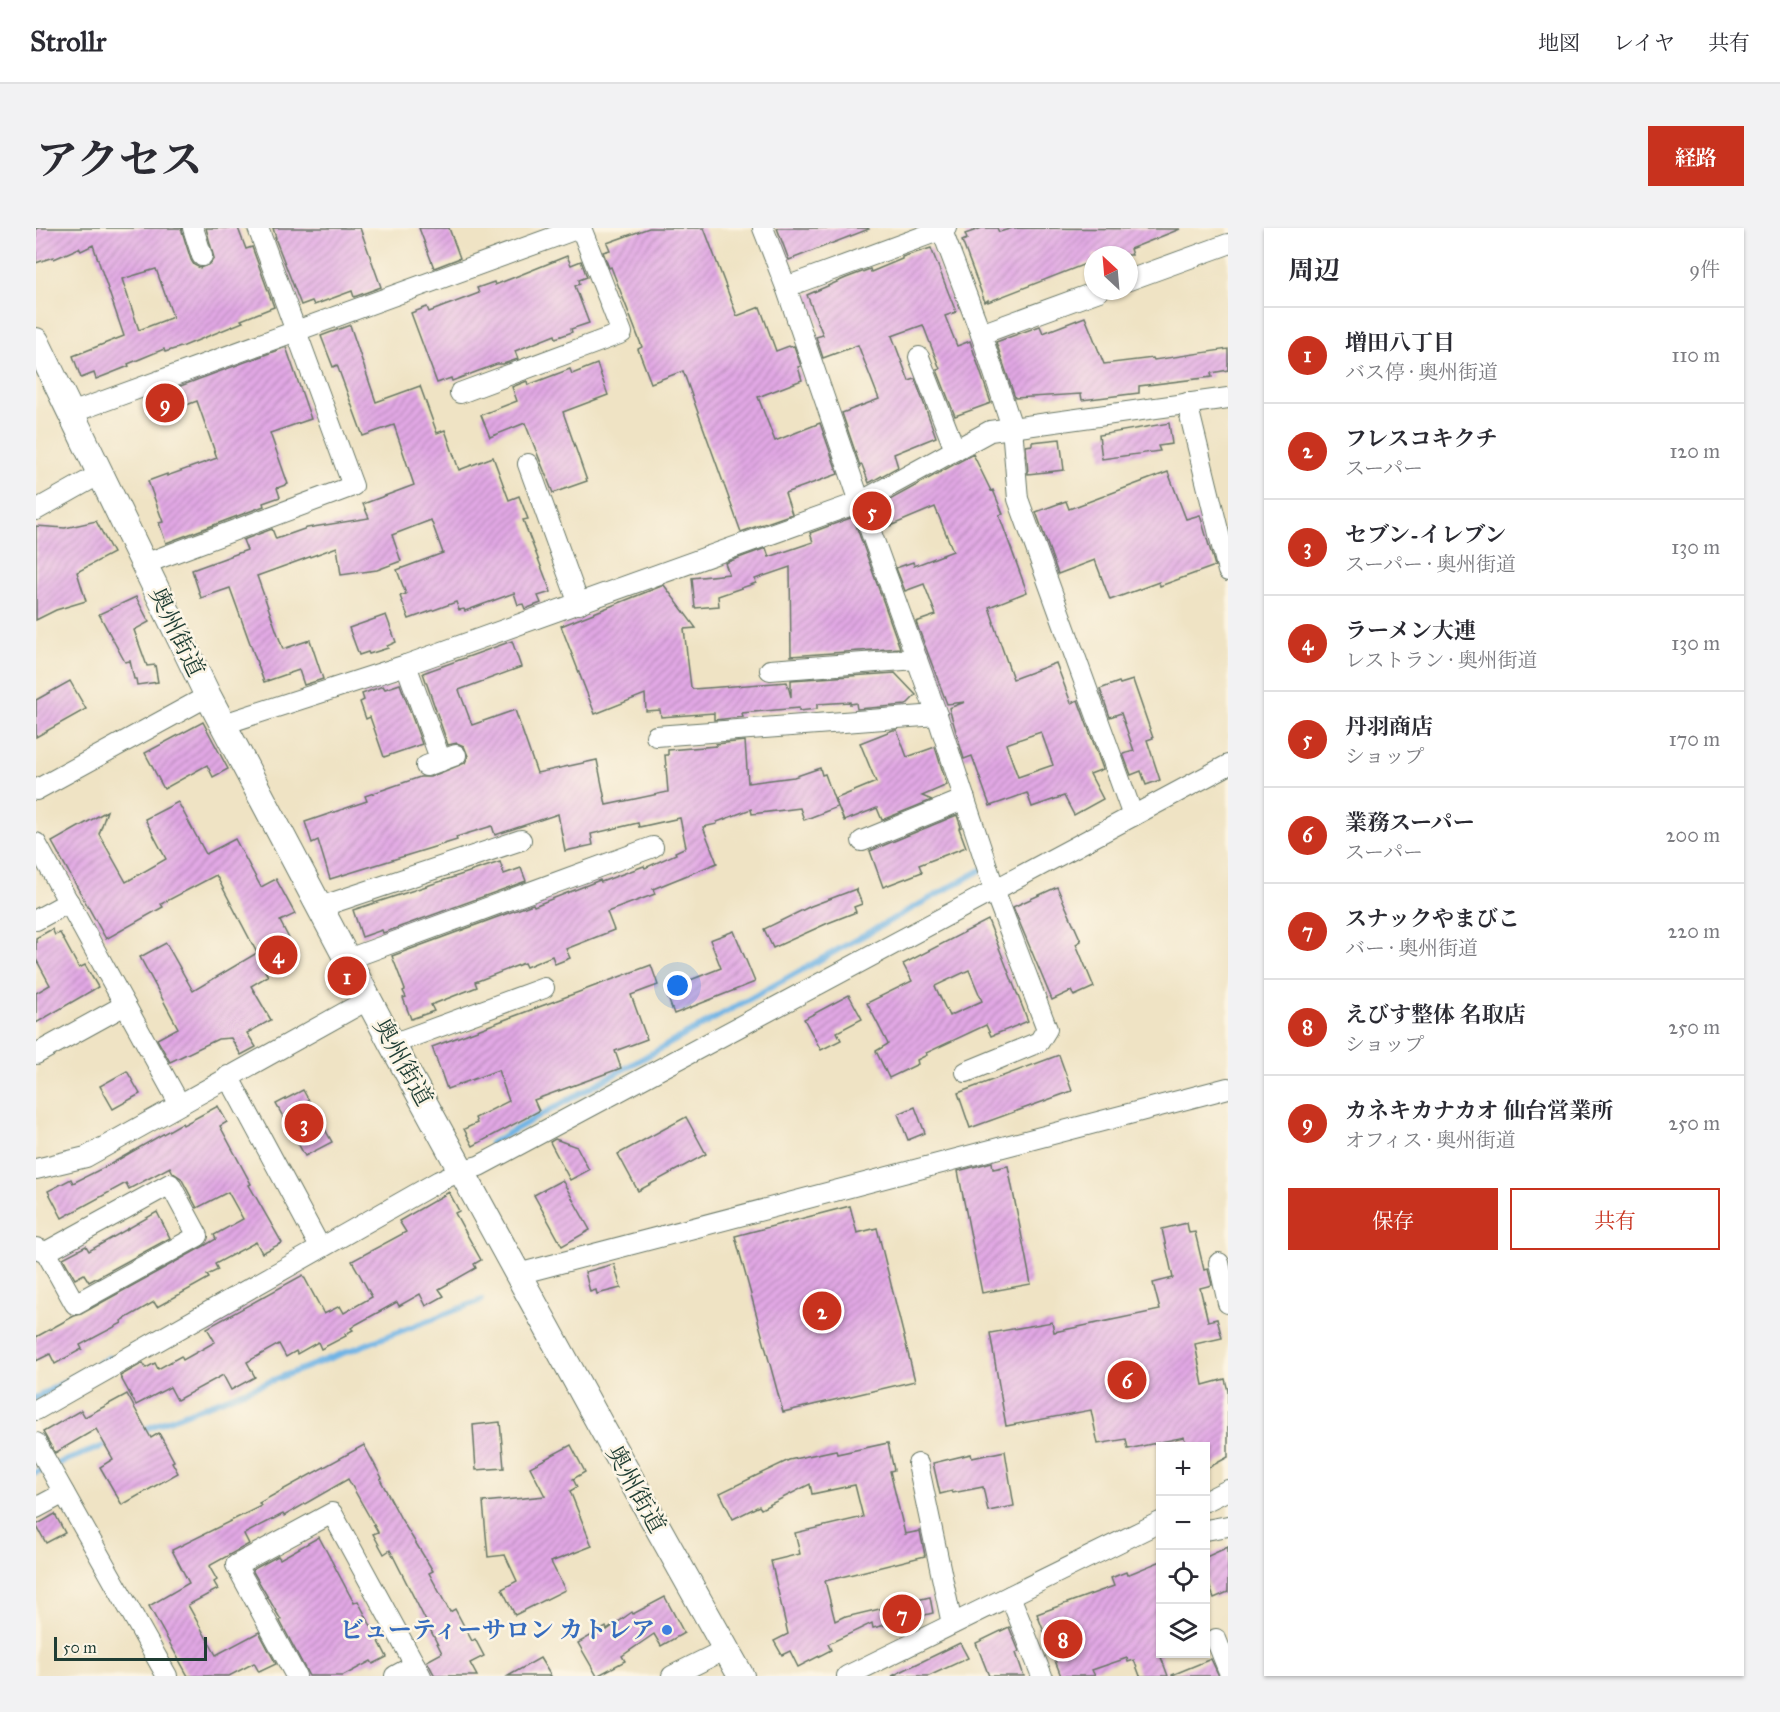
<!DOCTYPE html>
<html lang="ja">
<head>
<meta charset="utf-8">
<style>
	:root { --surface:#fff; --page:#f2f2f3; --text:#2b2b33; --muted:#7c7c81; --line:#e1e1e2; --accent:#c8321e }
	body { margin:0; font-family:"IM FELL Great Primer","Noto Serif JP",serif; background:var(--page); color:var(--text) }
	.controls { position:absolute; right:18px; bottom:18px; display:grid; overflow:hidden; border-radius:0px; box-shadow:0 2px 4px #0004 }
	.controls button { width:54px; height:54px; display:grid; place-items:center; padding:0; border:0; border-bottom:2px solid var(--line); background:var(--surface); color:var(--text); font:30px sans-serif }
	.compass { position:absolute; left:1048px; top:18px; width:54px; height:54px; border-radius:50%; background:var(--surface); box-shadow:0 2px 4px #0004; rotate:334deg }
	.scale { position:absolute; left:18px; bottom:15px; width:153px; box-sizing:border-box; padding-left:6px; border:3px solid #1f3d34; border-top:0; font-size:16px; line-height:21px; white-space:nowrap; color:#1f3d34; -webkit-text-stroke:4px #fcf5e5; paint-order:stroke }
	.you { position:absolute; left:642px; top:758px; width:21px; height:21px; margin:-15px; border:4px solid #fff; border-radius:50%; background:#1a73e8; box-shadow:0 0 0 9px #1a73e833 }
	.badge { display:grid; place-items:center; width:39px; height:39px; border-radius:50%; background:var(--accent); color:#fff; font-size:20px; font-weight:700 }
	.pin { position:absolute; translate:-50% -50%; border:3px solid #fff; box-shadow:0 2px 6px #0006 }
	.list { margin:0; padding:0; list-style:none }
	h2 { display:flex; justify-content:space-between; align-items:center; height:78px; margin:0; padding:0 24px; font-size:26px }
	h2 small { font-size:20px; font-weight:400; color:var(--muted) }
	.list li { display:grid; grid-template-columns:39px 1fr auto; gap:18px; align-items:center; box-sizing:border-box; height:96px; padding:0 24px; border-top:2px solid var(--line) }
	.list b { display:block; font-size:22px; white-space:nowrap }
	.list p { margin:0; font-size:20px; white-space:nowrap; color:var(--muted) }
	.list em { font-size:20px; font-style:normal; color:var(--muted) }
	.actions { display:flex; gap:12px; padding:18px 24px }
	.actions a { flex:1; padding:14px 0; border:2px solid var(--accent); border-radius:0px; text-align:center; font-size:21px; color:var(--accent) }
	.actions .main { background:var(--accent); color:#fff }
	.icon { flex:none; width:33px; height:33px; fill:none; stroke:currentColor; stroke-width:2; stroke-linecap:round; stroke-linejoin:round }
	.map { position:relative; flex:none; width:1192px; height:1448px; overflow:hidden; border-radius:0px }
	header { display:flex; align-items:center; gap:36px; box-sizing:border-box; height:84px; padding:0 30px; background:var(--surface); border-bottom:2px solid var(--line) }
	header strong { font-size:28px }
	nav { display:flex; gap:33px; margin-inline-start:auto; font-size:21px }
	.intro { display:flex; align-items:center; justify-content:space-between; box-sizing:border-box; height:144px; padding:0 36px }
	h1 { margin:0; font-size:42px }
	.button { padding:15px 27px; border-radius:0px; background:var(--accent); color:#fff; font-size:21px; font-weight:700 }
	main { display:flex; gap:36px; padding:0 36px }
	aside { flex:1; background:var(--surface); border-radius:0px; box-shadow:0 2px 4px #0004 }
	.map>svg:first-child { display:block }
</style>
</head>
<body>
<header>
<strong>Strollr</strong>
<nav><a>地図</a><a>レイヤ</a><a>共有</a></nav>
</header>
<div class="intro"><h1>アクセス</h1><a class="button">経路</a></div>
<main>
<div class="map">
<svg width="1192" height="1448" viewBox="0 0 1192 1448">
	<defs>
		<pattern id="building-hatch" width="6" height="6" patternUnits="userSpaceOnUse" patternTransform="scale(1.5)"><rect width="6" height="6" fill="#e2a8e5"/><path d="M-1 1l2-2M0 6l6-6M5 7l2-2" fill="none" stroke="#b78aba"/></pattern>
	</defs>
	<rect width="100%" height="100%" fill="#fcf5e5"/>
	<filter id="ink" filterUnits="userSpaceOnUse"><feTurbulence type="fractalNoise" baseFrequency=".0167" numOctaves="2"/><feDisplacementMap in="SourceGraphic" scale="12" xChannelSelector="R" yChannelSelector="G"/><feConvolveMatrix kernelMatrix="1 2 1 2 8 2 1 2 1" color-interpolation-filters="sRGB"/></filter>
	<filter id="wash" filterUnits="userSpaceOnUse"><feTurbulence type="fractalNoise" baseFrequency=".008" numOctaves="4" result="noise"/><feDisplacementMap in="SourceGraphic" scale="24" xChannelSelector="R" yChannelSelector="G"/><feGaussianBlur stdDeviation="1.35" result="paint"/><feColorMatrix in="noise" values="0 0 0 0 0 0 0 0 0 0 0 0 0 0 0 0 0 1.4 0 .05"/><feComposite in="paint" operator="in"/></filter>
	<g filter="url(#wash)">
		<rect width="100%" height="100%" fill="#efe3c4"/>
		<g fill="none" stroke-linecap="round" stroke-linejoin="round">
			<g stroke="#6fb4e5" stroke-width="6">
				<polyline points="455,915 945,642"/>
				<polyline points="0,1170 73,1130"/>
				<polyline points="104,1203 446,1072"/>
				<polyline points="0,1244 75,1215"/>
			</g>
		</g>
		<g id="blocks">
			<g fill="url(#building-hatch)" fill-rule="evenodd">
				<path d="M0 0H145L155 32 158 37 164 40 174 36 178 30 170 0H202L210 21 216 19 238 79 205 92 207 94 148 118 129 124 128 121 92 136 93 138 73 146 60 151 58 145 45 150 37 128 88 108 57 17 45 23 43 20 18 31 17 29 0 35ZM120 41 137 89 103 102 86 51Z"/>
				<polygon points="237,0 324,0 345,59 318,69 316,63 278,77 276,73 265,77 239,10 240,10"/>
				<polygon points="383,0 413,0 424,30 398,40"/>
				<polygon points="613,0 668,0 701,88 724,79 740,123 753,118 754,119 758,118 765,138 762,139 766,152 722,169 739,213 784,195 802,246 749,265 756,286 705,304 647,143 615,155 602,121 606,119 575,39 573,40 567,24 574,22 571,15"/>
				<polygon points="741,0 832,0 833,1 753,32"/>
				<polygon points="946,0 961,0 963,4 977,0 1144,1 1094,21 1096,27 1057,27 1057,33 952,74 952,72 949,74 926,13 931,11 929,6"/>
				<polygon points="895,20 920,84 909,88 921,118 934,113 955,175 919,188 901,142 904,141 887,97 856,108 873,153 879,151 900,209 858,226 862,239 833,255 826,237 824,238 806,185 843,171 822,117 787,130 780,109 787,107 771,67 810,50 834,41 835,44 866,31 866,29"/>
				<polygon points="531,28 535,37 545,33 551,49 543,52 544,56 539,58 553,95 535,101 536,104 520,110 519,107 479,123 482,131 467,136 461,136 416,153 415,150 401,155 375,85 391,79 393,84 443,65 441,60 458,54 459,57"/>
				<polygon points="1049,89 1068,136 1117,130 1118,132 1192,121 1192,142 1175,145 1176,149 1103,158 1103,165 1046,172 1045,166 979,170 960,114 1004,98 1007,105"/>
				<polygon points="314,97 340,174 384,158 401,205 409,202 423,242 457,229 473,272 483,268 492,291 487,292 515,364 502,368 505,375 489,381 487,376 482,377 478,365 429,383 428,381 423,382 420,374 373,391 364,368 370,366 361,342 407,325 395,292 356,307 365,333 341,342 305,347 301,319 221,348 247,421 274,412 287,451 268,457 263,442 228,454 194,360 165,370 156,342 211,322 207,312 236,301 240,311 271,300 333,290 327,276 378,257 358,197 327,208 301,137 297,139 285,108"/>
				<polygon points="250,119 275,191 234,205 252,256 241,260 244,269 227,275 228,278 130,315 123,295 127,294 112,253 131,246 131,248 181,230 161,173 119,189 112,170"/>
				<polygon points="561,136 572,167 527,184 551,253 517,265 489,195 454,209 445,187 481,173 476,159 491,153 492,157 534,141 536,146"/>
				<polygon points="1133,195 1136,216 1122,218 1124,223 1066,231 1063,207"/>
				<polygon points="1024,211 1028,242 992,246 990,218 996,217 996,214"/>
				<path d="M937 226 955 263 957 262 967 286 963 287 991 364 953 379 958 394H957L977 451 1020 435 1035 475 1042 472 1067 541 1054 546 1067 571 1038 587 1028 568 996 579 991 565 954 578 936 528 928 531 913 480 929 474 911 476 880 394 900 387 888 356 869 363 860 340 877 334 878 338 917 323 899 279 847 301 839 280ZM1005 504 1017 537 982 549 970 516Z"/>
				<polygon points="1132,244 1150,291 1164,287 1179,338 1124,358 1123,354 1074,372 1059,332 1022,346 1000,284 1030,273 1033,281"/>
				<polygon points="817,289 864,420 755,428 754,339 719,351 720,355 682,368 683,378 659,380 656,350 693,346 689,335 730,320 733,329 777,314 774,305"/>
				<polygon points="60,293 77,325 41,344 50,373 20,382 0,392 0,298 29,300"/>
				<polygon points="628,357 660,400 648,401 655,459 657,461 751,454 755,469 755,452 859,445 880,467 870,477 821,481 820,475 814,476 814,474 781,476 781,481 763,483 763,480 706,485 707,489 678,492 678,485 625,489 624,482 610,483 609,466 559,486 525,398"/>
				<polygon points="100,369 113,394 98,402 111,438 119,437 122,454 101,457 100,451 98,451 94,433 89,434 63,386"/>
				<polygon points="350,387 360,414 351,418 352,420 333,426 332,424 323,427 313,400"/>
				<polygon points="476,413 485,439 423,462 436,497 479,482 501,545 561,532 570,577 632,564 629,527 632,527 632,522 680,518 680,516 709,513 712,555 758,549 784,540 786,547 789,546 801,579 768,592 764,580 716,586 715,581 681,594 681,596 667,599 681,635 617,661 619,666 571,684 578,702 530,721 534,730 519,736 516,728 490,739 488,735 439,754 441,759 395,777 398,783 375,791 367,770 370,769 367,763 369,762 356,728 497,676 498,678 564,652 565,654 608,638 609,640 640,626 639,624 650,619 644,590 603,599 602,595 555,606 557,617 529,623 522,586 459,607 456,598 420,609 421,612 294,651 282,612 276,615 269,594 331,573 329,568 384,549 394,549 429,535 432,528 428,518 421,515 412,517 387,445"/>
				<polygon points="1097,452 1117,510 1111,512 1124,552 1110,557 1105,543 1095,547 1087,526 1098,523 1085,485 1074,489 1064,461 1083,454 1084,456"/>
				<polygon points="34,453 50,481 0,509 0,472"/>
				<polygon points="364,456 386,516 348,529 334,489 330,491 324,474 328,472 326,466 347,458 349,461"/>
				<polygon points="167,494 192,541 177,549 171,537 128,561 109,525"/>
				<polygon points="857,502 861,502 871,529 899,519 911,557 886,568 896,572 846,592 841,580 808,593 799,571 840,554 824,515"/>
				<polygon points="142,574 170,626 199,611 225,659 240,651 259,686 244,693 261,726 229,743 232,748 215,758 235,792 211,805 220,819 205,827 195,810 182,811 134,834 121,811 142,800 104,729 130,715 157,763 221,725 180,647 125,676 127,679 70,711 16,614 71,583 63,606 90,654 130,631 109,591"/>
				<polygon points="921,587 925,599 923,600 930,619 883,637 886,644 847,659 834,623"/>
				<polygon points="464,634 468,646 485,640 490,653 347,705 346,702 326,709 317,682"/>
				<polygon points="1021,659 1045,713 1040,716 1058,759 1038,768 1035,763 1016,772 977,679"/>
				<polygon points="820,661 826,676 818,679 820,684 792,695 737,720 728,701 775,678"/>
				<path d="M952 692 992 793 955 808 950 797 890 825 891 827 881 832 882 836 853 850 840 823 852 816 831 775 876 753 867 736ZM933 742 946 773 913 788 899 758Z"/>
				<polygon points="16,701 19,707 24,705 43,740 49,737 62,759 0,795 0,765 14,757 0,731 0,710"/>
				<polygon points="698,703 719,754 638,786 629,762 685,740 674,712"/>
				<polygon points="615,737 622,757 595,767 611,811 579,823 585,840 498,872 503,883 437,918 428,901 441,895 439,890 473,873 462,842 411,861 396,819"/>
				<polygon points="813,767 826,791 801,804 805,812 785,822 768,791"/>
				<polygon points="1023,827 1036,863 934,900 922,865"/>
				<polygon points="91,843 104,866 77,881 64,858"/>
				<polygon points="267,862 296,914 269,928 240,876"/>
				<polygon points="182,878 191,894 184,898 215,956 213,957 246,1015 226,1025 220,1014 179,1036 182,1042 171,1047 173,1050 121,1079 118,1074 85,1093 86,1095 44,1117 46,1121 19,1136 14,1126 0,1133 0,1109 38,1088 45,1086 168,1018 180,1011 178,1007 207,991 192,964 161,980 145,950 137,945 134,939 93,961 90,955 26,990 12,963 35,951 37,955 73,937 146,895 147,897"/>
				<polygon points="879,879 889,905 872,912 862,886"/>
				<polygon points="650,889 670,926 602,963 582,926"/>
				<polygon points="519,911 541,919 553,942 534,952 514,914"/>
				<polygon points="956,934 957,941 972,938 995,1056 946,1065 922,943"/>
				<polygon points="526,952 554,1002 526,1018 498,967"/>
				<polygon points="413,964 423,983 419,985 445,1032 438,1036 440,1040 403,1061 408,1068 390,1078 384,1066 363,1078 361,1074 321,1096 315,1100 317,1102 309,1106 310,1108 285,1121 282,1114 261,1126 260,1123 250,1129 243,1116 211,1134 219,1149 195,1162 187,1147 141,1172 134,1159 100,1177 84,1148 107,1135 110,1140 119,1135 122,1141 145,1128 147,1132 179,1114 171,1100 267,1047 288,1086 304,1078 308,1085 336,1069 316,1033 370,1004 363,993"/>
				<polygon points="814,978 821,1005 841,1000 879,1153 747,1184 699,1008"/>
				<polygon points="121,984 134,1010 53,1054 48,1046 39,1051 27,1030 50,1018 53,1023"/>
				<polygon points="1151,995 1153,1005 1159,1004 1168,1042 1172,1041 1176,1057 1164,1060 1172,1093 1181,1091 1186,1110 1159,1116 1167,1157 1189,1151 1192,1163 1192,1229 1170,1241 1170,1218 1151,1218 1148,1209 1092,1221 1090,1211 1062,1216 1055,1182 970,1198 954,1105 1016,1094 1018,1104 1124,1082 1117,1055 1137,1050 1126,1001"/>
				<polygon points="578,1036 585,1060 561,1066 560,1062 554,1064 549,1044"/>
				<polygon points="91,1166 115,1210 123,1205 138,1233 136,1234 142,1245 86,1277 64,1239 77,1231 60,1201 19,1225 7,1204 45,1182 49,1189"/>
				<polygon points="464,1194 468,1240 440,1242 437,1197"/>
				<polygon points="852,1215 858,1242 854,1243 869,1306 884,1303 889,1328 789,1353 799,1393 809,1388 810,1389 894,1369 897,1385 837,1400 836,1395 792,1416 795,1422 762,1439 754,1423 746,1427 738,1413 752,1406 735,1333 764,1326 759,1305 827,1289 819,1257 776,1266 774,1256 725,1281 723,1278 697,1291 684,1265 753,1232 800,1222 801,1226"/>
				<polygon points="328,1217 346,1250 344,1251 365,1291 397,1343 393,1345 414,1384 419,1381 436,1413 439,1411 448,1428 434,1435 441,1448 399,1448 391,1433 406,1425 354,1322 348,1326 337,1306 342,1304 312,1251 248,1288 247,1286 208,1306 213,1316 173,1338 181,1352 178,1354 182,1361 152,1377 180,1427 223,1404 240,1436 223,1444 218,1435 193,1448 152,1448 113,1378 153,1355 136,1322 225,1278 223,1275"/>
				<polygon points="535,1217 549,1244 537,1251 541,1259 534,1263 556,1318 515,1334 529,1362 479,1387 466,1361 481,1353 469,1327 452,1329 447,1274 509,1268 494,1239"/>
				<polygon points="969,1223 978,1278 952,1283 947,1259 917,1265 916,1263 904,1266 897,1235 935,1226 936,1230"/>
				<polygon points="19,1286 29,1305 10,1315 0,1297"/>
				<polygon points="283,1309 318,1375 322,1373 351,1429 337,1436 335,1433 307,1448 273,1448 244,1393 245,1392 216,1342 242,1328 244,1331"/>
				<polygon points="1192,1319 1192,1364 1178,1370 1170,1350 1170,1329"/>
				<polygon points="1125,1333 1125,1429 1132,1448 1104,1448 1098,1432 1092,1434 1091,1430 1056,1442 1059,1448 1025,1448 1001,1386 1078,1358 1075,1350 1090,1344 1091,1347"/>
				<polygon points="629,1369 648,1405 625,1418 618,1406 586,1428 589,1433 561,1448 542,1415 570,1399 571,1402 596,1384 597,1386"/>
				<polygon points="973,1399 983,1423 980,1425 988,1448 953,1448 940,1415"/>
				<polygon points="924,1415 932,1430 893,1448 856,1448"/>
				<polygon points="504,1430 515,1448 472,1448"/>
				<polygon points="1175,1431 1183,1448 1136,1448 1136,1447"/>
			</g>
		</g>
	</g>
	<g filter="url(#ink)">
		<use href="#blocks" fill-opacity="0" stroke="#687766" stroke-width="1.5"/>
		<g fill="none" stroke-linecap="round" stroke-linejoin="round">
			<defs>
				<g id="minor">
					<polyline points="157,0 166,28"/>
					<polyline points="727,0 750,59 824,274 901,487 962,672 1011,801 1003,814 930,844"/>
					<polyline points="905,0 945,106 976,199 982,271 1097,588"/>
					<polyline points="1093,52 1192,16"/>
					<polyline points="750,59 910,0"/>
					<polyline points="945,106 1063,63"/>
					<polyline points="883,129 919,222"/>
					<polyline points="424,165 586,105 545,0"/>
					<polyline points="1151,175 1192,343"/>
					<polyline points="35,185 543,0"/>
					<polyline points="492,236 543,376"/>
					<polyline points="0,282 64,246"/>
					<polyline points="108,336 317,258 222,0"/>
					<polyline points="370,437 405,533"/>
					<polyline points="734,442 881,431"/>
					<polyline points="188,496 370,437 824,274 954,203 1192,170"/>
					<polyline points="620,508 901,487"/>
					<polyline points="390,538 420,527"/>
					<polyline points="0,562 172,468"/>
					<polyline points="826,613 929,571"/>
					<polyline points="0,615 143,875"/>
					<polyline points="284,679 485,612"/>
					<polyline points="0,692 33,674"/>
					<polyline points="312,731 617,619"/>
					<polyline points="356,816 508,760"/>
					<polyline points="0,826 89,777"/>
					<polyline points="192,848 284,1019"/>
					<polyline points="0,941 50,929 333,771"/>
					<polyline points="0,1020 10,1024 39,1076 162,1008 134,956 10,1024"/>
					<polyline points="1183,1035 1192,1075"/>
					<polyline points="482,1046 1192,860"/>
					<polyline points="0,1182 403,953 427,942 443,938 1192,537"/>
					<polyline points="0,1215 131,1448"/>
					<polyline points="882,1236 916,1396"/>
					<polyline points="1170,1273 1192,1262"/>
					<polyline points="0,1280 28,1265"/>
					<polyline points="1170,1302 1192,1298"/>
					<polyline points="974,1368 1006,1448"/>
					<polyline points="1180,1411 1192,1441"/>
					<polyline points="260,1448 200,1337 296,1285 385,1448"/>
					<polyline points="359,1448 379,1437"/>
					<polyline points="636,1448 690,1421"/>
					<polyline points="811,1448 1124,1294"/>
				</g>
				<polyline id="major" points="0,113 172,468 356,816 565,1198 705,1448"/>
			</defs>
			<use href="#minor" stroke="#687766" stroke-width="22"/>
			<use href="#major" stroke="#687766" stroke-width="28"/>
			<use href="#minor" stroke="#fff" stroke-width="20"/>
			<use href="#major" stroke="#fff" stroke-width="26"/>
		</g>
	</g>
	<circle fill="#3f7fe0" stroke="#fcf5e5" stroke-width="2" cx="631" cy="1402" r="6"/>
	<g text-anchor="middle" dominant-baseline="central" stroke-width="5" stroke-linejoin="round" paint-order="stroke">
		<g font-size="24" fill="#1f3d34" stroke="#fcf5e5">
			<text transform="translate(141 404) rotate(64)">奥州街道</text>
			<text transform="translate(367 834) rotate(61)">奥州街道</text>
			<text transform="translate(600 1261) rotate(61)">奥州街道</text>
		</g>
		<g font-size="24" font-weight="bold" fill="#366cbe" stroke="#fcf5e5" text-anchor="end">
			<text x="619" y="1402">ビューティーサロン カトレア</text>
		</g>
	</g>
</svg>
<div class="controls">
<button>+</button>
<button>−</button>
<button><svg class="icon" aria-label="locate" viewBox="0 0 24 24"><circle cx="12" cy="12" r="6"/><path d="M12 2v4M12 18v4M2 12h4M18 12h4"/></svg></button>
<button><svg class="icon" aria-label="layers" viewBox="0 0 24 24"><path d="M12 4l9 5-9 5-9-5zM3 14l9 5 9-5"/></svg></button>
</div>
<svg class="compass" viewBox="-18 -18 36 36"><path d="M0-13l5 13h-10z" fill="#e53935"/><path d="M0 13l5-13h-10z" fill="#7c7c81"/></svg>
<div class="scale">50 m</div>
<div class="you"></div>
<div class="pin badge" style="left:311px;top:748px">1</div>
<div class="pin badge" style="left:786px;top:1083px">2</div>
<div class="pin badge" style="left:268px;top:895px">3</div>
<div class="pin badge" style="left:242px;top:727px">4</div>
<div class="pin badge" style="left:836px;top:283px">5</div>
<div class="pin badge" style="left:1091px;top:1152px">6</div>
<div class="pin badge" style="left:866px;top:1386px">7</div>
<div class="pin badge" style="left:1027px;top:1411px">8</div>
<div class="pin badge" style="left:129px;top:175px">9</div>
</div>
<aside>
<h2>周辺<small>9件</small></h2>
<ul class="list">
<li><span class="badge">1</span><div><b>増田八丁目</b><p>バス停 · 奥州街道</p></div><em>110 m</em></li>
<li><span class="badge">2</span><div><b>フレスコキクチ</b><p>スーパー</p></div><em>120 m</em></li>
<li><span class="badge">3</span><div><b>セブン-イレブン</b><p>スーパー · 奥州街道</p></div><em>130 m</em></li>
<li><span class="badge">4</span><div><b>ラーメン大連</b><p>レストラン · 奥州街道</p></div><em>130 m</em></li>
<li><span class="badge">5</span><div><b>丹羽商店</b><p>ショップ</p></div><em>170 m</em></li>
<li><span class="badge">6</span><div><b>業務スーパー</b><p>スーパー</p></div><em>200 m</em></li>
<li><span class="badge">7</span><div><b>スナックやまびこ</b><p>バー · 奥州街道</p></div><em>220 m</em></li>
<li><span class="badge">8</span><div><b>えびす整体 名取店</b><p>ショップ</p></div><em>250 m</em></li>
<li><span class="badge">9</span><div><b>カネキカナカオ 仙台営業所</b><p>オフィス · 奥州街道</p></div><em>250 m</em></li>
</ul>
<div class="actions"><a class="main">保存</a><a>共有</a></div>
</aside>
</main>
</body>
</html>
